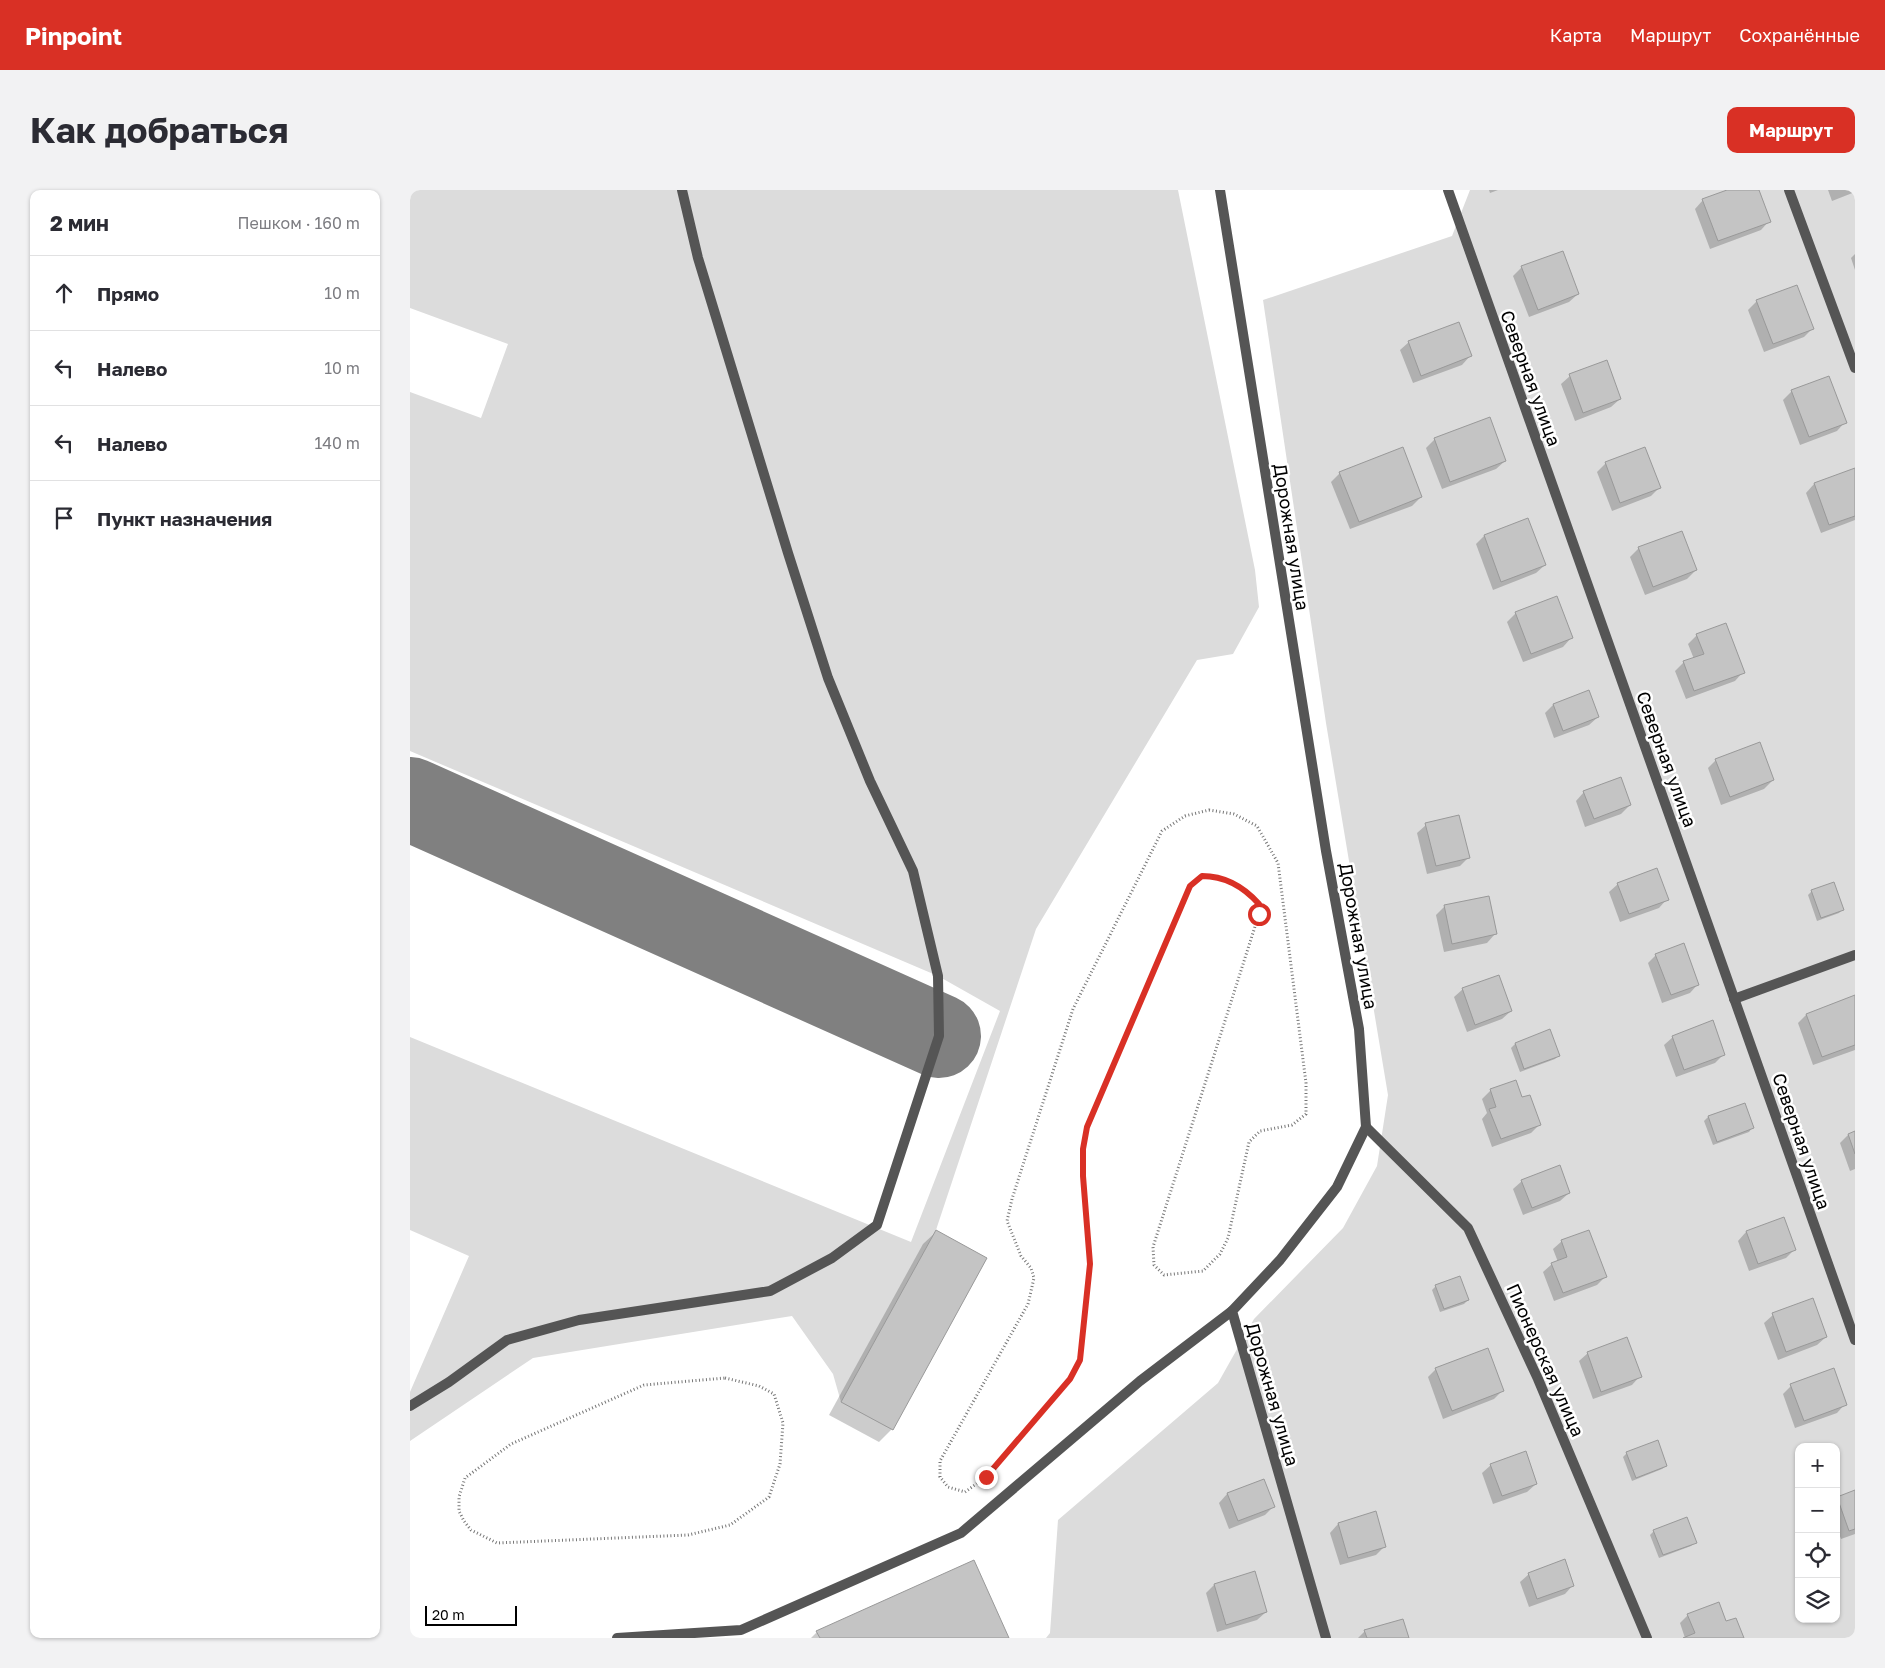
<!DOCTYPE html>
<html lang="ru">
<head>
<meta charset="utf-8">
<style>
	:root { --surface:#fff; --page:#f2f2f3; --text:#2b2b33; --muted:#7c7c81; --line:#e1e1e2; --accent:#d93025 }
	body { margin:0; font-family:"Golos Text",sans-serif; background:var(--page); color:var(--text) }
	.controls { position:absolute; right:15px; bottom:15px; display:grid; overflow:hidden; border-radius:10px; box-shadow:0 1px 4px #0004 }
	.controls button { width:45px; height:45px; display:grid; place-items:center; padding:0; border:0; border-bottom:1px solid var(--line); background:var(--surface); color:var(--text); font:25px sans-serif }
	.scale { position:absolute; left:15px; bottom:12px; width:92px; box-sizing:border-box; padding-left:5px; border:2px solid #000; border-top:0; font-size:14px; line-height:18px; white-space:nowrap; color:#000; -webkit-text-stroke:4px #fff; paint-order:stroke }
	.stop { position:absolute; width:15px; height:15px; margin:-11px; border:4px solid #d93025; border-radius:50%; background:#fff }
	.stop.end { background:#d93025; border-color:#fff; box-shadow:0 1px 5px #0008 }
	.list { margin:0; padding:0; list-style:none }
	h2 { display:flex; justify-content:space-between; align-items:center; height:65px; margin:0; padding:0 20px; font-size:21px }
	h2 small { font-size:16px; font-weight:400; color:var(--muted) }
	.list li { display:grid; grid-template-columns:32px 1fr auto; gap:15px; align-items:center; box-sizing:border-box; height:75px; padding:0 20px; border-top:1px solid var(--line) }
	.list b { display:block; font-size:19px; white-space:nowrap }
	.list em { font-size:16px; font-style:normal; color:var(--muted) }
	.icon { flex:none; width:28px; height:28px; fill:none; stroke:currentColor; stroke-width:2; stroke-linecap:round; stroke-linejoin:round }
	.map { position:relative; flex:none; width:1445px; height:1448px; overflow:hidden; border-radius:10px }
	header { display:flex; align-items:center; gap:30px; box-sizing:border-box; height:70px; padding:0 25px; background:var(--accent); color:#fff }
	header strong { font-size:24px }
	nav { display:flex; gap:28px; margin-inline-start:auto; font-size:18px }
	.intro { display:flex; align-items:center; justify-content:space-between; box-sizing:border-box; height:120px; padding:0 30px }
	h1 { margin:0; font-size:35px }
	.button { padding:12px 22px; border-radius:10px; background:var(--accent); color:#fff; font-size:18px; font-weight:700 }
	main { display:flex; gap:30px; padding:0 30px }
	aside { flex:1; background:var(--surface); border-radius:10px; box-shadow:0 1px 4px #0004 }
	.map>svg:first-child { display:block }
</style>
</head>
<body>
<header>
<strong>Pinpoint</strong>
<nav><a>Карта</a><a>Маршрут</a><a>Сохранённые</a></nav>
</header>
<div class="intro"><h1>Как добраться</h1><a class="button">Маршрут</a></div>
<main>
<aside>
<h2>2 мин<small>Пешком · 160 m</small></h2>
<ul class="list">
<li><svg class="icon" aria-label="ahead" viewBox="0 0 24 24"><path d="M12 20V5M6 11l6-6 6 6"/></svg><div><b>Прямо</b></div><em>10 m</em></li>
<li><svg class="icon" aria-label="left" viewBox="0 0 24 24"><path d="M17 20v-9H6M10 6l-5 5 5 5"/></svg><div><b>Налево</b></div><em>10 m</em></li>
<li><svg class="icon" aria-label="left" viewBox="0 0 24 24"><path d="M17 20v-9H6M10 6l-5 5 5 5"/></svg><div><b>Налево</b></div><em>140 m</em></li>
<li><svg class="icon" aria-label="arrive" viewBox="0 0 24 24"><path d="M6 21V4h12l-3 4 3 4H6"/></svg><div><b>Пункт назначения</b></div></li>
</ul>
</aside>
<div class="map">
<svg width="1445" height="1448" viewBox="0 0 1445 1448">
	<rect width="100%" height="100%" fill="#fff"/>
	<g fill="#dcdcdc" fill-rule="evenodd">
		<polygon points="0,0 768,0 845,380 849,417 823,464 787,470 626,739 526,1040 431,1212 423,1184 382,1126 123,1168 0,1251 0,1202 59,1066 0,1040 0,847 501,1052 590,821 528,786 0,561 0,202 71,228 98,154 0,118"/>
		<path d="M1060 0H1445V1448H636L640 1443 648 1330 808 1193 844 1129 933 1038 967 976 978 905 916 533 853 110 1042 46ZM1389 1257H1426V1429H1389Z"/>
	</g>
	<g fill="#0003">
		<polygon points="1079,0 1088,0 1080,3"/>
		<polygon points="1320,0 1347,0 1359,31 1351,40 1300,59 1285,19 1293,10"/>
		<polygon points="1418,0 1445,0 1445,2 1422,11"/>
		<polygon points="1445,64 1445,80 1441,68"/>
		<polygon points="1112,77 1168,104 1159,112 1119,127 1103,86"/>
		<polygon points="1347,111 1402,139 1394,147 1354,162 1338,120"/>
		<polygon points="999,152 1060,166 1052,175 1003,193 990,160"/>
		<polygon points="1196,172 1210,209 1201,217 1165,231 1151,194 1160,186"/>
		<polygon points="1382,201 1435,232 1427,241 1390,255 1373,210"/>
		<polygon points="1025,249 1095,271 1086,279 1032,299 1016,258"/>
		<polygon points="1196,273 1249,298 1241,306 1202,321 1187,282"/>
		<polygon points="1445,279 1445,330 1411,343 1396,303 1404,294"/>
		<polygon points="930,283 1011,307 1002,316 940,339 921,292"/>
		<polygon points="1118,330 1135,375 1126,383 1083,400 1066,354 1074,346"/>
		<polygon points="1229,358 1286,380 1277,389 1235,405 1220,367"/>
		<polygon points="1106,423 1161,448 1153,457 1113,472 1097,432"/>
		<polygon points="1287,445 1333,482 1325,491 1276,509 1265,481 1274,472 1284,469 1278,454"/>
		<polygon points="1179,501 1188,527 1179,535 1144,548 1135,523 1143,515"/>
		<polygon points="1306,570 1363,590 1354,599 1311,615 1298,578"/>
		<polygon points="1174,602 1220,615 1211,624 1175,637 1166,611"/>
		<polygon points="1016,635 1058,668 1050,676 1017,684 1007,643"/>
		<polygon points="1208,694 1257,709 1249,718 1210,732 1199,702"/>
		<polygon points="1402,701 1433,719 1429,723 1407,731 1398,705"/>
		<polygon points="1035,716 1085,744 1077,753 1034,762 1026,725"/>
		<polygon points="1246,765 1288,794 1280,803 1252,813 1238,773"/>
		<polygon points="1053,799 1101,821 1092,829 1057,842 1044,807"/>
		<polygon points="1445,807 1445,860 1403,875 1388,833 1396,825"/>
		<polygon points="1140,841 1149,865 1145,869 1110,882 1101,858 1105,854"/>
		<polygon points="1263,847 1314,864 1305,873 1266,887 1254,855"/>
		<polygon points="1081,900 1111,909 1130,934 1121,943 1082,957 1072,929 1077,923 1072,909"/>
		<polygon points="1334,915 1342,938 1339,942 1303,955 1294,931 1298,927"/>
		<polygon points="1445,942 1445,979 1440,981 1430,953 1438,945"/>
		<polygon points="1112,991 1159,1003 1150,1011 1113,1025 1103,999"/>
		<polygon points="1373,1029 1384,1060 1376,1068 1339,1081 1328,1051 1336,1042"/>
		<polygon points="526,1042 576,1069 482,1239 469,1252 419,1225 513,1054"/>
		<polygon points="1152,1051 1195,1087 1187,1095 1144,1111 1133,1082 1142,1074 1148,1072 1143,1059"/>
		<polygon points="1026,1096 1058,1110 1054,1114 1030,1122 1022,1100"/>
		<polygon points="1363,1125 1416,1147 1407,1155 1368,1170 1354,1133"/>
		<polygon points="1178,1163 1230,1186 1222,1195 1183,1209 1169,1171"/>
		<polygon points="1026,1179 1093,1200 1084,1209 1033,1229 1018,1187"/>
		<polygon points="1381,1196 1435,1214 1427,1223 1385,1238 1373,1204"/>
		<polygon points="1217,1263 1256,1276 1252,1279 1222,1291 1213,1267"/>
		<polygon points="1081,1275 1126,1294 1117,1302 1083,1314 1072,1283"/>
		<polygon points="853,1290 864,1316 855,1325 819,1339 809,1313 817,1304"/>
		<polygon points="1445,1302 1445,1344 1431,1349 1426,1336 1426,1309"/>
		<polygon points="965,1323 975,1356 966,1365 930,1375 920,1343 928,1334"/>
		<polygon points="1244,1341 1285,1352 1281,1356 1249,1368 1240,1345"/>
		<polygon points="1119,1384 1163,1395 1155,1404 1119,1417 1110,1392"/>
		<polygon points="804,1395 856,1422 847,1430 807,1442 796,1403"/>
		<polygon points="1278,1425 1315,1433 1332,1448 1275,1448 1270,1433"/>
		<polygon points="955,1441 997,1448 948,1448"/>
		<polygon points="407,1442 598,1448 401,1448"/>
	</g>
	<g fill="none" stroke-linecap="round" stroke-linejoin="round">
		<polyline stroke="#808080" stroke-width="84" points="0,609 529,846"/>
	</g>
	<g fill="#c4c4c4" stroke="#999">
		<polygon points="1317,0 1349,0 1361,32 1308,51 1292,9"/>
		<polygon points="1153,61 1169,104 1128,120 1111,76"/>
		<polygon points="1387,95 1404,139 1363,154 1346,110"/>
		<polygon points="1049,132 1062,166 1011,186 998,151"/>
		<polygon points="1197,170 1211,209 1173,223 1159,184"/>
		<polygon points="1419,186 1437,233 1399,247 1381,200"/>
		<polygon points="1080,227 1096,271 1040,292 1024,248"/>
		<polygon points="993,257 1012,307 949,332 929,282"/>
		<polygon points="1235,257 1251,298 1210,313 1195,272"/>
		<polygon points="1445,278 1445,326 1419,335 1404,293"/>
		<polygon points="1118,328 1136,375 1091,392 1074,345"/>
		<polygon points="1272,341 1287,380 1243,397 1228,357"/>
		<polygon points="1147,406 1163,448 1121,464 1105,422"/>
		<polygon points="1316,433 1335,483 1284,501 1273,471 1294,464 1286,444"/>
		<polygon points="1179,500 1189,527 1153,541 1143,514"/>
		<polygon points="1350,552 1364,590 1320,607 1305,569"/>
		<polygon points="1211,587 1221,615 1184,629 1173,601"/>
		<polygon points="1049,625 1060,668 1026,676 1015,633"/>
		<polygon points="1247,678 1259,710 1219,724 1207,693"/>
		<polygon points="1424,692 1434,720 1411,728 1401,700"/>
		<polygon points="1079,706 1087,744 1042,754 1034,715"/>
		<polygon points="1274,753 1289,795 1261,805 1245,764"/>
		<polygon points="1089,785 1102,821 1065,835 1052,798"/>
		<polygon points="1445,805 1445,855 1412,867 1396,824"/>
		<polygon points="1303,830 1315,865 1274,880 1262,846"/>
		<polygon points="1140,839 1150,866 1114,879 1105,853"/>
		<polygon points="1106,890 1112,907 1120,905 1131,935 1091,949 1079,919 1086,917 1080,899"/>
		<polygon points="1335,913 1344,938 1307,952 1298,926"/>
		<polygon points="1445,941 1445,964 1438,944"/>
		<polygon points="1150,975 1160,1003 1122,1018 1111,990"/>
		<polygon points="1374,1027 1386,1060 1348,1074 1336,1041"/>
		<polygon points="526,1040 577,1068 483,1240 431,1212"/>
		<polygon points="1179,1040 1197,1087 1153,1103 1141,1073 1157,1067 1151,1050"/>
		<polygon points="1050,1086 1059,1110 1034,1119 1025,1095"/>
		<polygon points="1403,1108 1417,1147 1376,1162 1362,1123"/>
		<polygon points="1217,1147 1232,1187 1191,1202 1177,1162"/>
		<polygon points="1078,1158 1094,1201 1042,1221 1025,1178"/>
		<polygon points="1424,1178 1437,1215 1394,1231 1380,1194"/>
		<polygon points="1248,1250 1257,1276 1226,1288 1216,1262"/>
		<polygon points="1116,1261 1127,1294 1092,1306 1080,1274"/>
		<polygon points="854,1289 865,1317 828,1331 817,1303"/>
		<polygon points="1445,1300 1445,1339 1439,1341 1427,1307"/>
		<polygon points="966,1321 976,1357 938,1368 928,1333"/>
		<polygon points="1277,1327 1287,1353 1253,1365 1243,1340"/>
		<polygon points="1155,1369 1164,1396 1127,1409 1118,1383"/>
		<polygon points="564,1370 599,1448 410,1448 406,1441"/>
		<polygon points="845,1381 857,1422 816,1435 804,1394"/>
		<polygon points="1309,1412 1316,1431 1326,1428 1334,1448 1273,1448 1285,1443 1277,1424"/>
		<polygon points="993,1429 999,1448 957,1448 954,1440"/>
	</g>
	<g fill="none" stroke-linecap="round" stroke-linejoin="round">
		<g stroke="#777" stroke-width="3" stroke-dasharray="1 2.5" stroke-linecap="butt">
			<path d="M799 620 824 624 847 636 868 673 896 893V924L882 935 850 941 839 952 818 1048 810 1064 793 1081 754 1085 744 1075 743 1057 849 724V714C833 696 815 686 792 686L780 696 677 937 673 959V987L680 1074 669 1170 660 1189 576 1287 555 1302 538 1297 530 1287V1271L618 1114 624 1088 621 1078 611 1066 597 1031 602 1009 663 819 752 641 775 626Z"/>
			<polygon points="315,1188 349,1196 364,1204 373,1233 370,1274 359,1307 320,1335 278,1345 87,1353 61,1340 54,1331 49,1321 49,1307 55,1288 101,1254 234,1195"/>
		</g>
		<g stroke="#555" stroke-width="10">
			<polyline points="0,1216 39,1192 97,1150 169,1130 360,1101 422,1068 467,1035 529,846 528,786 503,681 460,591 418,488 378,363 288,68 272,0"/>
			<polyline points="207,1448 331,1440 551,1343 730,1191 822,1121"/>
		</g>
		<g stroke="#555" stroke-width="10">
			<polyline points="810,0 916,661 949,839 956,937 927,997 870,1070 822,1121 916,1448"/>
			<polyline points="1038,0 1445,1150"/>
			<polyline points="1379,0 1445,178"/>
			<polyline points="1324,809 1445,765"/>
			<polyline points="956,937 1058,1038 1128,1189 1237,1448"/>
		</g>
	</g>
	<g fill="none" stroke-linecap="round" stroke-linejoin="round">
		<path stroke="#d93025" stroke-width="6" d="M576 1287 660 1189 670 1170 680 1074 673 986V959L677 937 780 696 792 686C815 686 833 696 849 714V724"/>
	</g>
	<g text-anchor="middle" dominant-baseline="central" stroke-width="5" stroke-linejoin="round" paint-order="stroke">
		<g font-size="18" fill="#000" stroke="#fff">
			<text transform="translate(1121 188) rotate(70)">Северная улица</text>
			<text transform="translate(882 347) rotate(81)">Дорожная улица</text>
			<text transform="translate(1257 569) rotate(70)">Северная улица</text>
			<text transform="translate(949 746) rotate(80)">Дорожная улица</text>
			<text transform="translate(1392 951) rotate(71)">Северная улица</text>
			<text transform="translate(1136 1170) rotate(66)">Пионерская улица</text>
			<text transform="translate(863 1204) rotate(74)">Дорожная улица</text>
		</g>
	</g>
</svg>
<div class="controls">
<button>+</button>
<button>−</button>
<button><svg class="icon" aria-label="locate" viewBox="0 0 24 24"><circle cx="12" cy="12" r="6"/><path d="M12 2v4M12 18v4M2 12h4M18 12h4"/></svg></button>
<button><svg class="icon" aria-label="layers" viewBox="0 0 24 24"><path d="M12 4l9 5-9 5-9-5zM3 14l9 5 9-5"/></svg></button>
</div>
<div class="scale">20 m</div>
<div class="stop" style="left:849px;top:724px"></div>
<div class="stop end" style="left:576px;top:1287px"></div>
</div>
</main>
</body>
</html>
